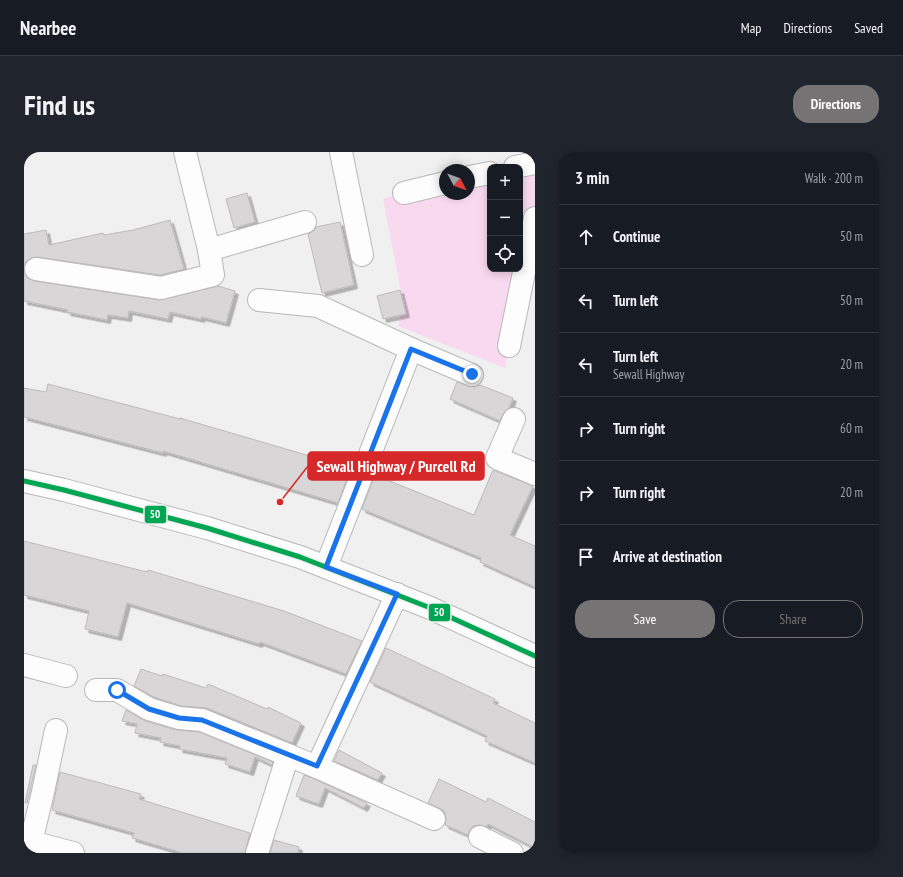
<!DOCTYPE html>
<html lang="en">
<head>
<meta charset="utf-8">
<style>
	:root { --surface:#171b24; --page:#20242c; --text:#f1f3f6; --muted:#9ea1a6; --line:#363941; --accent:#757374 }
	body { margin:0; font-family:"PT Sans Narrow",sans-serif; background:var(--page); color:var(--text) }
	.controls { position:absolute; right:12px; top:12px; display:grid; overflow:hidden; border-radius:8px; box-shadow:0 2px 10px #0003 }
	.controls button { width:36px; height:36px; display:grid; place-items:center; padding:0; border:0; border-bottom:1px solid var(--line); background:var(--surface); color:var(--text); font:20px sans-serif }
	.compass { position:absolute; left:415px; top:12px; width:36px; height:36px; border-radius:50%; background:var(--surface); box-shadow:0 2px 10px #0003; rotate:131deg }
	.stop { position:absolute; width:12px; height:12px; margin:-9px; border:3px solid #1a73e8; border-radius:50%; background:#fff }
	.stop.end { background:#1a73e8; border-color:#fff; box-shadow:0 1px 4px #0008 }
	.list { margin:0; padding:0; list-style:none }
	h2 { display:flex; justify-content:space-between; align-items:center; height:52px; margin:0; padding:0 16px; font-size:17px }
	h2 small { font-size:13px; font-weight:400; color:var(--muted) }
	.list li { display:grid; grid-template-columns:26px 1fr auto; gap:12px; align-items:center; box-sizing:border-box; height:64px; padding:0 16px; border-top:1px solid var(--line) }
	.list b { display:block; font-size:15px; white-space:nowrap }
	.list p { margin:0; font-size:13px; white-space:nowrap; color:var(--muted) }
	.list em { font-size:13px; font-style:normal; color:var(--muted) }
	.actions { display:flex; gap:8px; padding:12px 16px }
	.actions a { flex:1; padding:9px 0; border:1px solid var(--accent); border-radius:16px; text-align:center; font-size:14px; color:var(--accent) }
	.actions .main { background:var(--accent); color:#fff }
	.icon { flex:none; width:22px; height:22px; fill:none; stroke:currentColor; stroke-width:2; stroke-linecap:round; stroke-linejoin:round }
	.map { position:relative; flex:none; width:511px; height:701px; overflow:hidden; border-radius:16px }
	header { display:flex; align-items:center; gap:24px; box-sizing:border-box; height:56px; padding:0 20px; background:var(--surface); border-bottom:1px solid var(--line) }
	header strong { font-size:19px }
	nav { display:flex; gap:22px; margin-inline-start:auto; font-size:14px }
	.intro { display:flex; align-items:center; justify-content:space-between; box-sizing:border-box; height:96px; padding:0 24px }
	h1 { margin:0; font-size:28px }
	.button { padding:10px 18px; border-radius:16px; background:var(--accent); color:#fff; font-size:14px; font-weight:700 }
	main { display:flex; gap:24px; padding:0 24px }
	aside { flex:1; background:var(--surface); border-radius:16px; box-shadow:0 2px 10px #0003 }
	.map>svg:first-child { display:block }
</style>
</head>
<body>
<header>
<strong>Nearbee</strong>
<nav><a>Map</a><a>Directions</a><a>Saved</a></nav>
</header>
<div class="intro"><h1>Find us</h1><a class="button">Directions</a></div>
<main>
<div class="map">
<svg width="511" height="701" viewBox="0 0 511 701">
	<defs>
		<filter id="shadow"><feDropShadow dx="3.5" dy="3.5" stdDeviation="0" flood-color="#0004"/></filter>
	</defs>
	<rect width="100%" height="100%" fill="#f1f0f1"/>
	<path fill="#f9d9f0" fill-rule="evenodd" d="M507 2 511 5V59L481 216 374 174 379 150 359 47 421 28V42H445V21ZM466 15H496V117H466Z"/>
	<g fill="#d8d6d7" stroke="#bcbabb" filter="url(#shadow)">
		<polygon points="223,41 231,70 210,76 202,47"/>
		<polygon points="146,68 160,117 136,123 13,105 7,106 3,109 0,114 0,82 22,78 25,93 79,81 80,83 109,78"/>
		<polygon points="316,70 330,133 298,141 284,82 290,79 292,75"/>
		<polygon points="0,119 4,126 10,129 135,148 194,134 211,139 202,171 178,165 177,167 146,160 144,167 105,159 104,166 84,163 83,168 43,160 44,158 0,149"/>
		<polygon points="376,138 382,162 359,167 353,144"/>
		<polygon points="433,230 449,235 456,233 489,246 485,256 479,262 476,269 426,247"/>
		<polygon points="24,232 156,267 156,266 327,316 314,351 139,299 139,301 0,265 0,236 22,240"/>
		<polygon points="469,318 509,334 486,383 511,394 511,435 456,410 457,406 338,357 351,323 450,363"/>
		<polygon points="0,389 123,420 124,418 260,459 338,489 322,522 236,490 235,492 103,451 94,485 61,477 65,459 0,443"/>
		<polygon points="362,496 471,547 469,551 511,571 511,611 461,589 463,584 346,530"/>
		<polygon points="117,517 138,524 139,522 182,536 184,532 243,557 244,555 277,571 268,591 183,556 157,554 130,545 110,534"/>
		<polygon points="102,558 121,569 152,578 175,580 249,610 248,613 231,605 226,620 201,612 203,606 155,597 156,594 136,590 137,586 111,581 113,572 98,569"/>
		<polygon points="315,598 358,621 354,628 310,609"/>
		<polygon points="9,613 12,613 3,651 1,651"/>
		<polygon points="36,620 117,642 115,647 226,681 221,701 159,701 108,686 110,681 28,658"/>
		<polygon points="280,623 288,626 343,651 340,656 301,636 295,652 272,644"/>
		<polygon points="415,627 462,650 464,646 511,670 511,696 464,672 463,675 456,673 449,674 445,679 444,683 421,673 422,666 420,659 415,656 404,651"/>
		<polygon points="250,688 275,695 274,701 246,701"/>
	</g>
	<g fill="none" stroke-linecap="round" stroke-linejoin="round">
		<defs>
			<g id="minor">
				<polyline points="161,0 185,98 281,70"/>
				<polyline points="317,0 338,103"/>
				<polyline points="491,15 511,11"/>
				<polyline points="445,25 466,21"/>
				<polyline points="380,41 421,31"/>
				<polyline points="12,117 137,136 189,123 185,98"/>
				<polyline points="235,148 294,154 387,197"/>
				<polyline points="485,194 511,66"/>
				<polyline points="490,267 473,306 511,322"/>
				<polyline points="0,329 40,338 183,376 276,405 404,455 511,504"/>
				<polyline points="302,415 387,197 448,223"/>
				<polyline points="373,442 293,615 410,667"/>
				<polyline points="0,513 42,524"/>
				<polyline points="72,538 93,538 125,557 155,566 178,568 293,615"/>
				<polyline points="456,685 488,701"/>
				<polyline points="0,688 49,701"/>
				<polyline points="7,690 19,640 32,578"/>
				<polyline points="233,701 264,603"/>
			</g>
		</defs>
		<use href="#minor" stroke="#b9b8b9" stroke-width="24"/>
		<use href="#minor" stroke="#fdfdfd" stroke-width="22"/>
		<defs>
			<polyline id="bus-1" points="0,329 40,338 183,376 276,405 404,455 511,504"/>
		</defs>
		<use href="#bus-1" stroke="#f2eff1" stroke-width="8"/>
		<use href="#bus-1" stroke="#00a651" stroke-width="5"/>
	</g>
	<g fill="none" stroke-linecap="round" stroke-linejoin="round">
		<polyline stroke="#1a73e8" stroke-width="5" points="93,538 125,557 155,566 178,568 293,614 373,442 302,415 387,197 448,222"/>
	</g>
	<path fill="none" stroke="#d62828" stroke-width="1.5" d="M256 350L284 314"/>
	<circle fill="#d62828" stroke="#f2eff1" stroke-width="1.5" cx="256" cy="350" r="4"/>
	<rect fill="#d62828" stroke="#d62828" stroke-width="1.5" x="284" y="300" width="176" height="28" rx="4"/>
	<g font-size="16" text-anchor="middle" font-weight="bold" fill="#fff">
		<text x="372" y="320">Sewall Highway / Purcell Rd</text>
	</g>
	<g stroke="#f2eff1" stroke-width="1.5">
		<rect x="120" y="353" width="23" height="19" rx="4" fill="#00a651"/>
		<rect x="404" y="451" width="23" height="19" rx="4" fill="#00a651"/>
	</g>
	<g font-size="11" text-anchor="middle" font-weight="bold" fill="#fff">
		<text x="131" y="366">50</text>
		<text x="415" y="464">50</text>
	</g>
</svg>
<div class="controls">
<button>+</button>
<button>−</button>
<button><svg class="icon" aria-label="locate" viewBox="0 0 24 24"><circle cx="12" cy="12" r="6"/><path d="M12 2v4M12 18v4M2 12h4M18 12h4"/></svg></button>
</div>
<svg class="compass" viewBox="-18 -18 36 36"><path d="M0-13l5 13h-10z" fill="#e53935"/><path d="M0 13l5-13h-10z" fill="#9ea1a6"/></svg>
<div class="stop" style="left:93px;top:538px"></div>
<div class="stop end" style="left:448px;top:222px"></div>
</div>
<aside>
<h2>3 min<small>Walk · 200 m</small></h2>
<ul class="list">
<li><svg class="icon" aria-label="ahead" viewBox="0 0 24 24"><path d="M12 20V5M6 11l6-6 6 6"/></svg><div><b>Continue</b></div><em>50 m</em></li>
<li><svg class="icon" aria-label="left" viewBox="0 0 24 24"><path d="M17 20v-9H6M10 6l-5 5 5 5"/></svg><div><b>Turn left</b></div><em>50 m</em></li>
<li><svg class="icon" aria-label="left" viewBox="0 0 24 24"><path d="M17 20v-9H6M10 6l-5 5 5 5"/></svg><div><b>Turn left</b><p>Sewall Highway</p></div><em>20 m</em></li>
<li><svg class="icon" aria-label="right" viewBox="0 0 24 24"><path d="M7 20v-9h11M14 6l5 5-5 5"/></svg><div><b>Turn right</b></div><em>60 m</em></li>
<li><svg class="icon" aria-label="right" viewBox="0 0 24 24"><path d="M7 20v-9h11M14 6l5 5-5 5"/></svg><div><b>Turn right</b></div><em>20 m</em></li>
<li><svg class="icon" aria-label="arrive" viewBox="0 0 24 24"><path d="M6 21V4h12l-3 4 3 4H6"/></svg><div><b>Arrive at destination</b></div></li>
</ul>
<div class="actions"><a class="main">Save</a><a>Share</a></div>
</aside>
</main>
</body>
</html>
